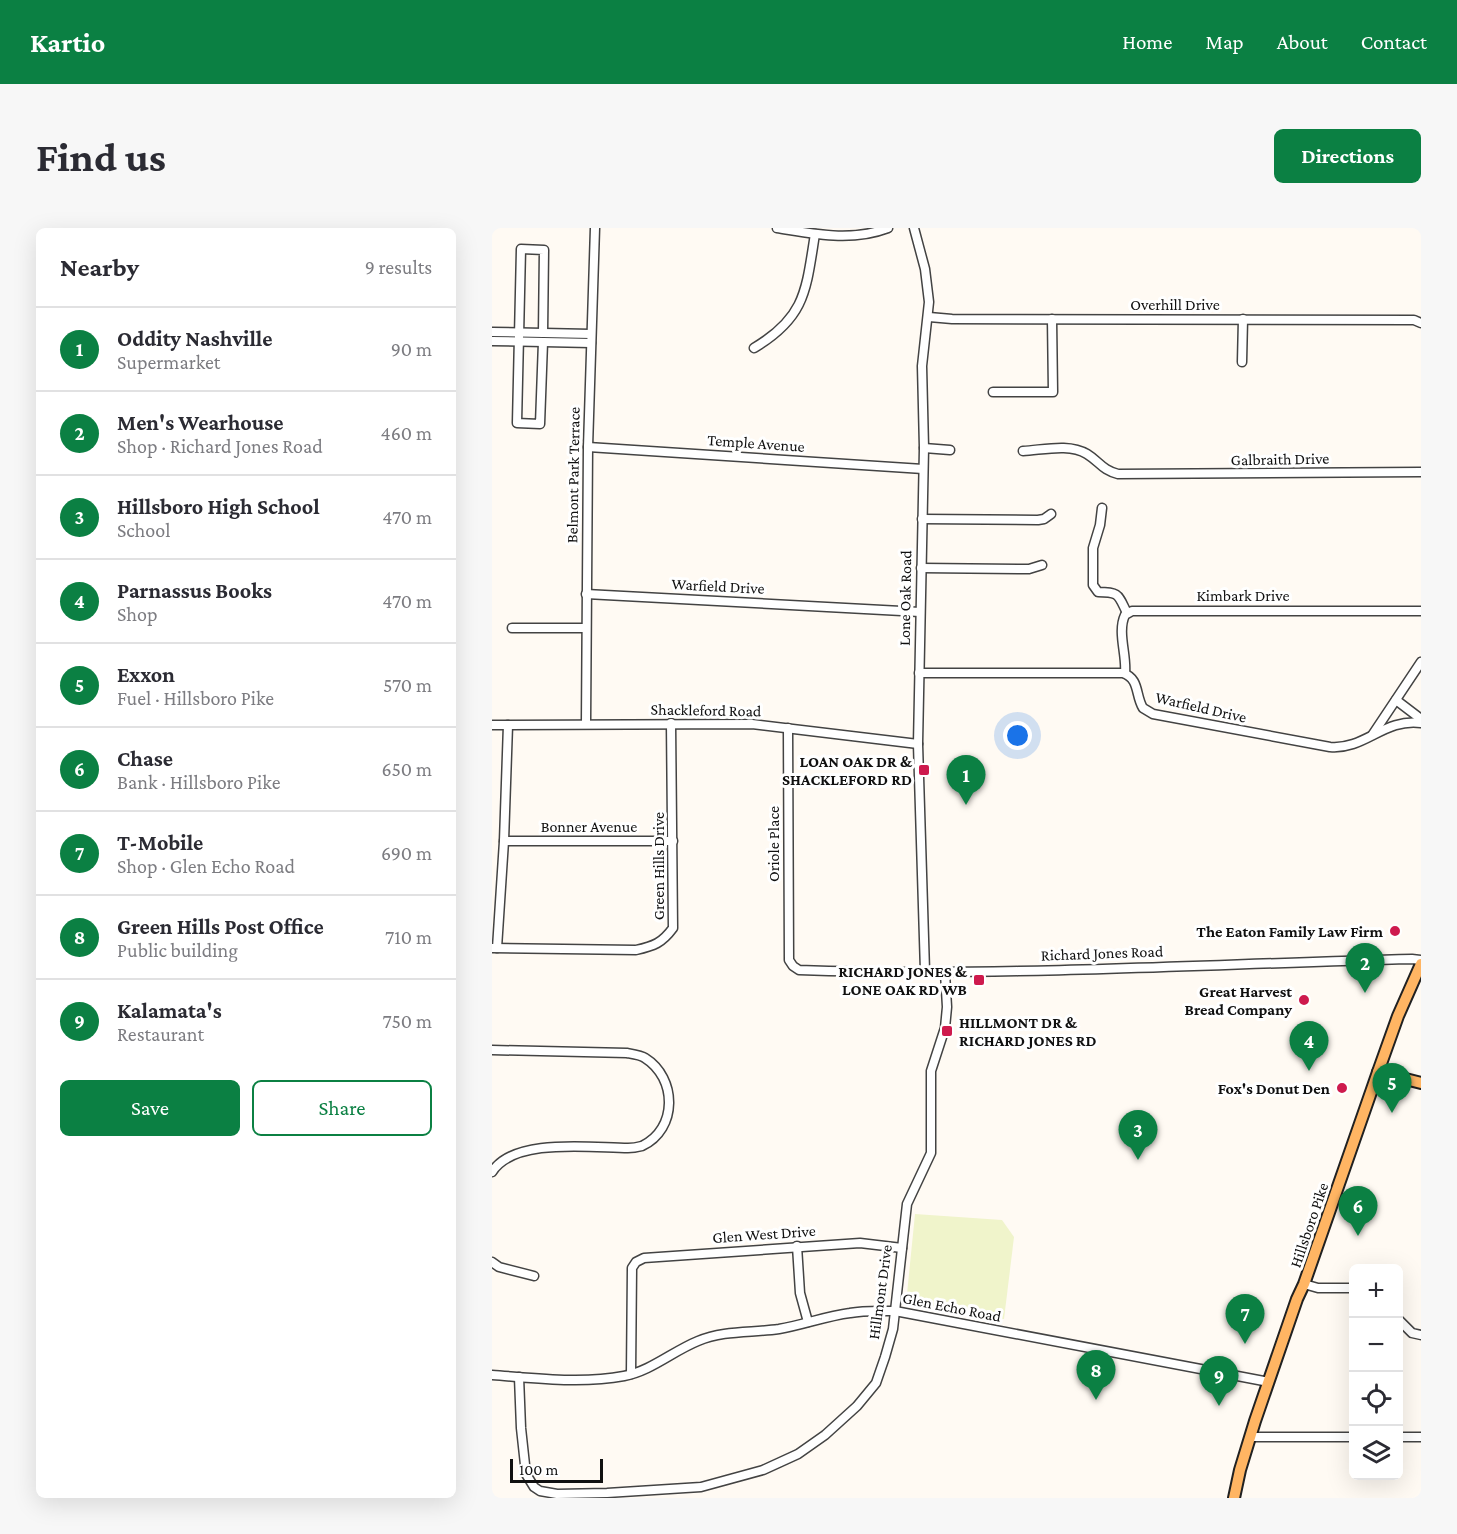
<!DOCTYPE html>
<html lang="en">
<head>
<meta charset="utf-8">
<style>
	:root { --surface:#fff; --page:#f7f7f7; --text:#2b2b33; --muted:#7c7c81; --line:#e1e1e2; --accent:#0b8043 }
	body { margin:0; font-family:"Crimson Pro",serif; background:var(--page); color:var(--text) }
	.controls { position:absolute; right:18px; bottom:18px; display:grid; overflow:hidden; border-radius:9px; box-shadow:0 6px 24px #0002 }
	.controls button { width:54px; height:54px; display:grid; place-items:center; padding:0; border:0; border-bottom:2px solid var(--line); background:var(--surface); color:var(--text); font:30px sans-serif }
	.scale { position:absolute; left:18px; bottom:15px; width:93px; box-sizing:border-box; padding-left:6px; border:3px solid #101010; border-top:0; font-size:16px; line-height:21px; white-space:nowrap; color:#101010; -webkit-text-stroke:4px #fff; paint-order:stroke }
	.you { position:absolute; left:526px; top:508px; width:21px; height:21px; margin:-15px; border:4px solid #fff; border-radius:50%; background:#1a73e8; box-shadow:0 0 0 9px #1a73e833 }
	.badge { display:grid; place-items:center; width:39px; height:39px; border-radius:50%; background:var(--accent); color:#fff; font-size:20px; font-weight:700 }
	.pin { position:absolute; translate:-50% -50px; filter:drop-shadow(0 2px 3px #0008) }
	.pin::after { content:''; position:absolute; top:32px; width:21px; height:18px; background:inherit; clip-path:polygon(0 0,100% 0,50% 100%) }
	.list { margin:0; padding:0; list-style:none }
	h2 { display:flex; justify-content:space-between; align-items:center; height:78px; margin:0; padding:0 24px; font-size:26px }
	h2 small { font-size:20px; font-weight:400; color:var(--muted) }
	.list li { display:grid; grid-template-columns:39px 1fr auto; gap:18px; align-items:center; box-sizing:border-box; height:84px; padding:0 24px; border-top:2px solid var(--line) }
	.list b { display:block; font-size:22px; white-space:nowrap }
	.list p { margin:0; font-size:20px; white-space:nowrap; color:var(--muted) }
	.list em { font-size:20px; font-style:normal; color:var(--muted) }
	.actions { display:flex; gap:12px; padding:18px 24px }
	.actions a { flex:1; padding:14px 0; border:2px solid var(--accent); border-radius:9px; text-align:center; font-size:21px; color:var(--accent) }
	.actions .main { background:var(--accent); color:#fff }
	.icon { flex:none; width:33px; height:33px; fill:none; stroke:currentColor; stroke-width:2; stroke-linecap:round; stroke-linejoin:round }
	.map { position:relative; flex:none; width:929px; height:1270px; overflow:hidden; border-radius:9px }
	header { display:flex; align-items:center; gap:36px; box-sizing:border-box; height:84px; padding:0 30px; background:var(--accent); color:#fff }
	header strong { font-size:28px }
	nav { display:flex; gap:33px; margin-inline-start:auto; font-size:21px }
	.intro { display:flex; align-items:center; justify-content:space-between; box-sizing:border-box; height:144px; padding:0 36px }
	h1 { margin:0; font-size:42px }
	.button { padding:15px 27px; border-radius:9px; background:var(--accent); color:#fff; font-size:21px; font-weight:700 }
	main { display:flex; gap:36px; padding:0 36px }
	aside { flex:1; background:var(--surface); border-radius:9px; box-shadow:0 6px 24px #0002 }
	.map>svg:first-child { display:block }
</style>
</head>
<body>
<header>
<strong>Kartio</strong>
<nav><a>Home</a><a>Map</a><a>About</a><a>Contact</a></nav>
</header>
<div class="intro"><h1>Find us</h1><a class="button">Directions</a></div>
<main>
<aside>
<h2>Nearby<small>9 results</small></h2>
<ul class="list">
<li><span class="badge">1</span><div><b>Oddity Nashville</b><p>Supermarket</p></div><em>90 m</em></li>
<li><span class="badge">2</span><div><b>Men's Wearhouse</b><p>Shop · Richard Jones Road</p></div><em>460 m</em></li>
<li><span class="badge">3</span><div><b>Hillsboro High School</b><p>School</p></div><em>470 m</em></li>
<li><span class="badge">4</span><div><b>Parnassus Books</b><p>Shop</p></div><em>470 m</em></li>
<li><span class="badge">5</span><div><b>Exxon</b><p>Fuel · Hillsboro Pike</p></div><em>570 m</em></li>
<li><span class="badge">6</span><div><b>Chase</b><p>Bank · Hillsboro Pike</p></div><em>650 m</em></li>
<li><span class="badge">7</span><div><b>T-Mobile</b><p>Shop · Glen Echo Road</p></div><em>690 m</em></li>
<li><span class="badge">8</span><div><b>Green Hills Post Office</b><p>Public building</p></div><em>710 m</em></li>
<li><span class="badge">9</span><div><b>Kalamata's</b><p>Restaurant</p></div><em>750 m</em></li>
</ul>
<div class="actions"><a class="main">Save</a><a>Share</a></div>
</aside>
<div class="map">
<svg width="929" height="1270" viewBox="0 0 929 1270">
	<rect width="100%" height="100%" fill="#fffaf3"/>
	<polygon fill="#f0f4cb" points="423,986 510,992 522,1009 512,1091 421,1077 415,1066"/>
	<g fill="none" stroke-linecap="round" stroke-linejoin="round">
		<defs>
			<g id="minor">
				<path d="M285 0C323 6 359 14 396 0"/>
				<polyline points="422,0 433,41 437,74 430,138 432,220 426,516 433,743"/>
				<polyline points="437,89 460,91 922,92 929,95"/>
				<polyline points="0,104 99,106"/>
				<polyline points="51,105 52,22 29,21 25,195 48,196 51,114"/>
				<polyline points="0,113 99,115"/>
				<path d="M262 120C314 89 314 62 323 6"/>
				<polyline points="750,134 751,91"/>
				<polyline points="501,164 561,164 560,91"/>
				<polyline points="96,219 431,241"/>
				<polyline points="432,220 458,222"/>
				<path d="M531 223C551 222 577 215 595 226 608 234 610 242 626 246L929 244"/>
				<path d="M610 280 608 297 601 320V357L606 364C628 364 626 367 635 385"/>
				<polyline points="430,291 546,292 552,291 559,286"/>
				<polyline points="429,340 537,341 550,337"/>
				<polyline points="94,366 428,384"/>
				<polyline points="20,400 94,400"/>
				<path d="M427 445H631C648 451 643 467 651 480L661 486 838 519C873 522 892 490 929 495"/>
				<path d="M633 445C635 427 625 404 633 387L640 383H929"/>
				<polyline points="904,472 929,491"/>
				<polyline points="94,495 96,219 103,0"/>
				<polyline points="0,497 260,496 426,516"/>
				<path d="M296 500 297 732 301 738 307 742C511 749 716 736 920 731L929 732"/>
				<polyline points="881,506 929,434"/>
				<polyline points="12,613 181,613"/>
				<path d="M0 720 144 722C162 718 170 715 181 700L179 495"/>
				<polyline points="5,720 12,613 16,497"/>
				<path d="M0 822 135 825C141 826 149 827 153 830 185 850 186 901 150 918 146 919 141 920 136 920 100 920 22 909 0 944"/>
				<polyline points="305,1018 308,1065 316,1094"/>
				<polyline points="0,1034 7,1039 42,1048"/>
				<polyline points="812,1056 826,1060 862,1060"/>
				<polyline points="906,1091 920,1105 929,1107"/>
				<polyline points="139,1146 140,1040 144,1034 152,1030 368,1015 410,1020"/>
				<path d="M0 1147C43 1150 89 1156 132 1148 159 1143 181 1123 206 1113 232 1102 259 1105 287 1101 311 1097 334 1088 358 1085 373 1082 388 1083 403 1083L777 1154"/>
				<polyline points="27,1149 29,1200 34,1246 42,1259 48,1263 65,1266 115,1265 209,1259 271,1242 306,1226 333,1207 365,1178 384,1155 393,1129 401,1101 415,976 439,925 439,843 453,800 455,779 453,745"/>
				<polyline points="759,1209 862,1209"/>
				<polyline points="906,1209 929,1209"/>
			</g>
			<g id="major">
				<polyline points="886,844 929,855"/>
				<polyline points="742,1270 748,1242 763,1193 805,1071 812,1056 886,844 906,788 929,736"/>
			</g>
		</defs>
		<use href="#minor" stroke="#434343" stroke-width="11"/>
		<use href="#major" stroke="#212121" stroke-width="14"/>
		<use href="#minor" stroke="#fff" stroke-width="8"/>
		<use href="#major" stroke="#ffb563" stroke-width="10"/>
	</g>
	<g fill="#ce1a4d" stroke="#fff" stroke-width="2">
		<rect x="426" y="536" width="12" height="12" rx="3"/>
		<circle cx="903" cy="703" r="6"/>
		<rect x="481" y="746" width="12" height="12" rx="3"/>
		<circle cx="812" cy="772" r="6"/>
		<rect x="449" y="797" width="12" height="12" rx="3"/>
		<circle cx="850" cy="860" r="6"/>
	</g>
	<g text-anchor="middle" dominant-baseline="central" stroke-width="6" stroke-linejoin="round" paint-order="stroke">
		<g font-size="16" fill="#101010" stroke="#fff">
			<text x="683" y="76">Overhill Drive</text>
			<text transform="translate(264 215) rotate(4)">Temple Avenue</text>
			<text transform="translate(788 231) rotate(-1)">Galbraith Drive</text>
			<text transform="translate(81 247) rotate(-89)">Belmont Park Terrace</text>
			<text transform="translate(226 358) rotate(3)">Warfield Drive</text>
			<text x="751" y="367">Kimbark Drive</text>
			<text transform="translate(413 370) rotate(-89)">Lone Oak Road</text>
			<text transform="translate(709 479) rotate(13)">Warfield Drive</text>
			<text transform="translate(214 482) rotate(1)">Shackleford Road</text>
			<text x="97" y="598">Bonner Avenue</text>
			<text transform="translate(281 616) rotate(-90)">Oriole Place</text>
			<text transform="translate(166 638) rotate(-90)">Green Hills Drive</text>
			<text transform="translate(610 725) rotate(-2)">Richard Jones Road</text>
			<text transform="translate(817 997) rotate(-71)">Hillsboro Pike</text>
			<text transform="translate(272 1006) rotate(-4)">Glen West Drive</text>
			<text transform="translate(388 1064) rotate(-82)">Hillmont Drive</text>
			<text transform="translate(460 1079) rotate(11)">Glen Echo Road</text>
		</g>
		<g font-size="16" font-weight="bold" fill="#101010" stroke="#fff" text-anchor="end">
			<text x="420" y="533">LOAN OAK DR &amp;<tspan x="420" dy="18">SHACKLEFORD RD</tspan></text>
			<text x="891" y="703">The Eaton Family Law Firm</text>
			<text x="475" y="743">RICHARD JONES &amp;<tspan x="475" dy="18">LONE OAK RD WB</tspan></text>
			<text x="800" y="763">Great Harvest<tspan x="800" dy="18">Bread Company</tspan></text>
			<text x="467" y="794" text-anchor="start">HILLMONT DR &amp;<tspan x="467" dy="18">RICHARD JONES RD</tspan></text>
			<text x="838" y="860">Fox's Donut Den</text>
		</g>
	</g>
</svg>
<div class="controls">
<button>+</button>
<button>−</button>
<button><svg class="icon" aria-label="locate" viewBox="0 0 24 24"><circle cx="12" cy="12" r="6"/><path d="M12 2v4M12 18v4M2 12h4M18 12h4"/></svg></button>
<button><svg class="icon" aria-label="layers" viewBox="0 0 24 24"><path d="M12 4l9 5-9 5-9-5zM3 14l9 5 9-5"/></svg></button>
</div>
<div class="scale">100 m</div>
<div class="you"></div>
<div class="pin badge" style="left:474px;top:577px">1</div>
<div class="pin badge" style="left:873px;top:765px">2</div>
<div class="pin badge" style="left:646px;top:932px">3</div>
<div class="pin badge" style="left:817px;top:843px">4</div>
<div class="pin badge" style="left:900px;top:885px">5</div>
<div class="pin badge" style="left:866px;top:1008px">6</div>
<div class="pin badge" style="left:753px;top:1116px">7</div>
<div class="pin badge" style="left:604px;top:1172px">8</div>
<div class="pin badge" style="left:727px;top:1178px">9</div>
</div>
</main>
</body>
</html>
